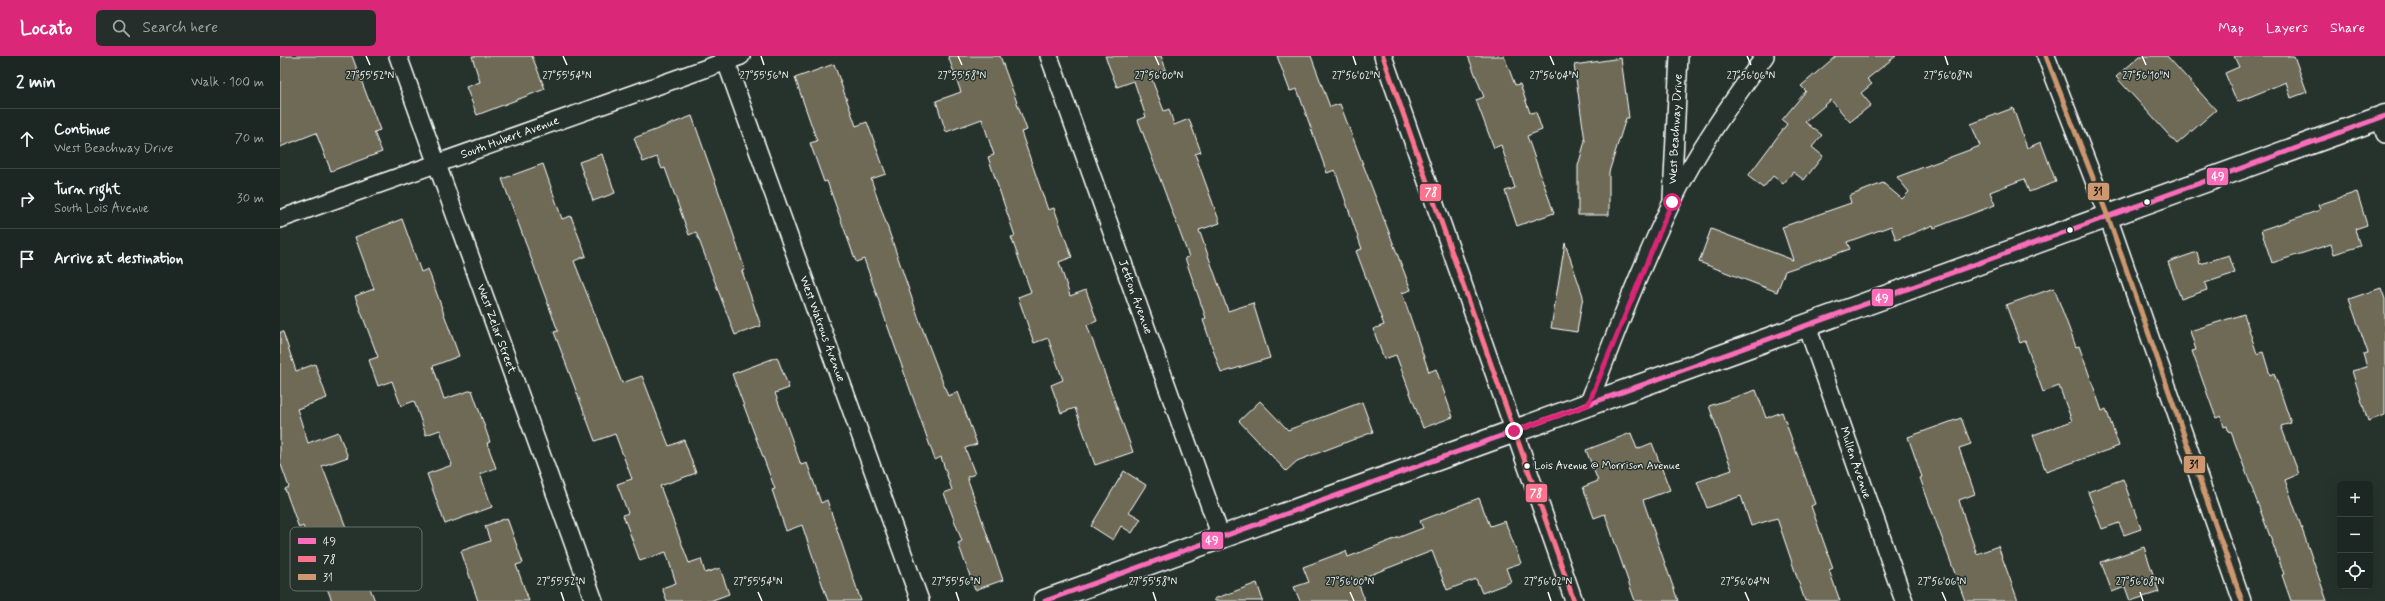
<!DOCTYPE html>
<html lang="en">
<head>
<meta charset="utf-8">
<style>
	:root { --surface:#1c2622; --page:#252e2a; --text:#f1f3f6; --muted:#a0a5a5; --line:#3a4340; --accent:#db2777 }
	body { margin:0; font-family:Mynerve,sans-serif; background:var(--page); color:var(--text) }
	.controls { position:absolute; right:12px; bottom:12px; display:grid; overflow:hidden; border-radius:6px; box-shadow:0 4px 16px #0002 }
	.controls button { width:36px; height:36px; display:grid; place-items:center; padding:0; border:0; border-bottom:1px solid var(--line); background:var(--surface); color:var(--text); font:20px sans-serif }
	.stop { position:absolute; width:12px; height:12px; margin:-9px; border:3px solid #db2777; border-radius:50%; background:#fff }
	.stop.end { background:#db2777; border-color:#fff; box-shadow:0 1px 4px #0008 }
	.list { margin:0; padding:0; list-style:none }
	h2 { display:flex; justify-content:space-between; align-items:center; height:52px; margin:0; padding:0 16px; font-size:17px }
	h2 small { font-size:13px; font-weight:400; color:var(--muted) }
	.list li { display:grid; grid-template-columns:26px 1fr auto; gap:12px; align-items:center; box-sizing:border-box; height:60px; padding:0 16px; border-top:1px solid var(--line) }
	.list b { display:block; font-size:15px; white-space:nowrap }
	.list p { margin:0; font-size:13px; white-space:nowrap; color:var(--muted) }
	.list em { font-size:13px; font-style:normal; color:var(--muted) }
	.icon { flex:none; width:22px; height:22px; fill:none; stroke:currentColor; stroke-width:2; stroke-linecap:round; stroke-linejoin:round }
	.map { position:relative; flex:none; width:2105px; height:545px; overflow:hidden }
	header { display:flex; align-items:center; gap:24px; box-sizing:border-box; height:56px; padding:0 20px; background:var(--accent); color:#fff }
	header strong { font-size:19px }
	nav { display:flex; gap:22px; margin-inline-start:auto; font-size:14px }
	.search { width:280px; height:36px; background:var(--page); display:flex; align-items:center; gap:10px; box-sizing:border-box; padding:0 14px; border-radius:6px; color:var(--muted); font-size:15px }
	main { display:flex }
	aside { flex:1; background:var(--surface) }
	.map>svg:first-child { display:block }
</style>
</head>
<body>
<header>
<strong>Locato</strong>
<div class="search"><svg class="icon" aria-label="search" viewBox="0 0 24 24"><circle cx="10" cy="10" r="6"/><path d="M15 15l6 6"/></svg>Search here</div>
<nav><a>Map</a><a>Layers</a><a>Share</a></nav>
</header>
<main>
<aside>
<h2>2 min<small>Walk · 100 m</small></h2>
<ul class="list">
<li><svg class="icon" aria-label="ahead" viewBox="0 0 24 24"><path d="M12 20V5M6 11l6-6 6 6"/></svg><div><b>Continue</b><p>West Beachway Drive</p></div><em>70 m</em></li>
<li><svg class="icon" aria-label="right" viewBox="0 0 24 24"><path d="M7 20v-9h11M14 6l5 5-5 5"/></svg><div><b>Turn right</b><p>South Lois Avenue</p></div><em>30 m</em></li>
<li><svg class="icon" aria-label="arrive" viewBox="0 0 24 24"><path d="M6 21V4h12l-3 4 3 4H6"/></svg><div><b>Arrive at destination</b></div></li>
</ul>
</aside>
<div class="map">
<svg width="2105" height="545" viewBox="0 0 2105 545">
	<rect width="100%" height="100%" fill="#26332d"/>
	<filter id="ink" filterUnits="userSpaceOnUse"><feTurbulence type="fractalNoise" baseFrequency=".025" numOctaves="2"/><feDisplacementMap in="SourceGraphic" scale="8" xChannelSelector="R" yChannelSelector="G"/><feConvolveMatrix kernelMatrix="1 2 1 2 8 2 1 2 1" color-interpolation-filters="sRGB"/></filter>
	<g filter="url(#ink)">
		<g fill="#6e6a57" stroke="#fff">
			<polygon points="0,0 72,0 100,74 94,76 102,96 51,115 36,77 0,91"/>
			<polygon points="192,0 252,0 265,33 197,59 186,31 200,26"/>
			<polygon points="668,0 720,0 747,74 741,76 768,154 774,152 792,201 779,206 790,240 806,234 817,265 807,269 853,396 815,409 795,352 781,357 771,329 783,324 768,282 754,287 738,241 751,236 731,181 735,180 708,101 714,99 702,63 666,76 656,45 681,36"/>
			<polygon points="825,0 881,0 886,13 870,19 884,55 889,53 894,69 909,63 921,96 915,98 940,167 919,174 948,255 973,247 990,302 941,317 923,264 926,262 905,202 909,201 858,64 866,61 854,25 837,31"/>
			<polygon points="997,0 1031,0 1050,51 1060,48 1131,234 1122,237 1149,316 1156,313 1173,361 1143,372 1116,299 1104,303 1093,273 1104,269 1076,195 1082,193 1055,114 1047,117 1017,33 1010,35"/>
			<polygon points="1188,0 1224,0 1235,29 1240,28 1250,57 1256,56 1262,74 1247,80 1274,157 1237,170 1225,135 1235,132 1221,89 1214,92 1196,44 1204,41"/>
			<polygon points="1556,0 1616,0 1587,23 1592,28 1581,37 1591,49 1570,66 1551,44 1525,66 1542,79 1532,91 1543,100 1524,124 1513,116 1503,128 1493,120 1483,132 1468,120 1507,68 1502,64 1526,35 1521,30"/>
			<polygon points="1860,0 1887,0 1936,54 1897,88 1836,21"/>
			<polygon points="1954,0 2014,0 2027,36 2011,42 2006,26 1957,46 1945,17 1959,11"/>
			<polygon points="1341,2 1349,62 1346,62 1329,116 1329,159 1298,159 1298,110 1305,85 1294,9"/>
			<polygon points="554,8 576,70 587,66 606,118 591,123 641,269 668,340 678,336 697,388 685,392 695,418 687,421 723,524 695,534 678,487 682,485 664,437 672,434 661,401 655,404 584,203 576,206 547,125 544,126 530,87 537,85 515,22"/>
			<polygon points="1733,52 1747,92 1761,86 1776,126 1749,136 1744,123 1710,136 1715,149 1654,172 1653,169 1616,184 1611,170 1567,186 1570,193 1505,215 1497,236 1419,206 1431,173 1513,204 1502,171 1571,147 1569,140 1603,127 1622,143 1629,136 1617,121 1700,90 1691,68"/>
			<polygon points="412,60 449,165 465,214 462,215 481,270 455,279 416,176 409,179 385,112 382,113 377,101 363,106 354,82"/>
			<polygon points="322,98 335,137 313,145 299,106"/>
			<polygon points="263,108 282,163 291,160 306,200 294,205 342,327 362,320 389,390 404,384 416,417 380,430 409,507 421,503 425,517 440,512 449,538 430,545 387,545 382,532 396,527 386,496 360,505 343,459 348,457 337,428 352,423 335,378 315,385 274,276 278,275 222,123"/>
			<polygon points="2077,136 2087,169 2075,173 2080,190 2054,198 2051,188 1992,207 1981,174 2040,154 2038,149"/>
			<polygon points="122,163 141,216 148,213 179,300 153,310 164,343 192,334 210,386 207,387 216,412 200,418 212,451 165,468 147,418 172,409 160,374 146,379 134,345 121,350 112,325 98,330 89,304 98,301 75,240 94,233 75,181"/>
			<polygon points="1285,187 1303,240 1297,276 1271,272"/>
			<polygon points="1917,196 1920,208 1949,199 1955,217 1925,227 1927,234 1901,243 1888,206"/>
			<polygon points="1774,232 1796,291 1799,290 1822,355 1826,353 1839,390 1766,416 1753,379 1792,365 1779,330 1763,336 1745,285 1740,287 1726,249"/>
			<polygon points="2101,232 2105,243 2105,359 2088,365 2072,315 2087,311 2083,298 2088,297 2069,243"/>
			<polygon points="1964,258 1977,298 1983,296 1990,319 1994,317 2011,367 2001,370 2019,418 2005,424 2047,545 2011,545 2002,519 2004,518 1951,376 1949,377 1947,370 1944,371 1941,360 1936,362 1912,295 1916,294 1910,275"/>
			<polygon points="0,276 3,276 16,315 35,308 47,342 17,353 28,387 58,376 68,401 42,410 95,545 52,545 23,470 19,472 5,433 9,431 0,406"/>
			<polygon points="497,301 509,332 495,337 521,409 527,407 541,447 547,444 581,545 548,545 522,469 506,475 492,434 495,433 452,318"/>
			<polygon points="1476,334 1486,362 1502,356 1535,448 1531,450 1553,512 1549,514 1560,545 1525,545 1497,462 1471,470 1461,440 1427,452 1417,426 1452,414 1429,350"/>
			<polygon points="980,345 1008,374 1082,346 1093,376 1017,405 1006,415 959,365"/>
			<polygon points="1681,362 1691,388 1679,392 1695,438 1679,444 1685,464 1697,498 1718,490 1738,545 1685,545 1640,422 1642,421 1628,381"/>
			<polygon points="1351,377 1357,393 1372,387 1390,434 1363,444 1398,545 1355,545 1325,458 1314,462 1303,431 1318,425 1306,394"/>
			<polygon points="844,415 866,429 849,456 861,463 852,477 841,470 833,484 811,470"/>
			<polygon points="1843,423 1861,473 1844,479 1839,467 1822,473 1808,436"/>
			<polygon points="1199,442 1210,470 1225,465 1241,507 1226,512 1231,526 1202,537 1196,523 1167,534 1152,495 1077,524 1085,545 1020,545 1014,531 1029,526 1023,511 1066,495 1068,501 1143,472 1140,465"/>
			<polygon points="227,462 243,507 236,509 249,545 198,545 181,495 210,485 205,470"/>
			<polygon points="1864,491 1879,536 1850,545 1845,531 1832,536 1821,506"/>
			<polygon points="977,527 983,545 935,545 934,543"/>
		</g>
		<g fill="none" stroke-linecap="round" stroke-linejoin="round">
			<defs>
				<g id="street">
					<polyline points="118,0 314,545"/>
					<polyline points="444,0 640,545"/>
					<polyline points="769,0 941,481"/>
					<polyline points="1103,0 1294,545"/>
					<polyline points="1766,0 1828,161 1962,545"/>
					<polyline points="2100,62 2105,78"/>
					<polyline points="1392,142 1399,0"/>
					<polyline points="0,163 461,0"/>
					<polyline points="1527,270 1624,545"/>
					<path d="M1308 349C1334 281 1360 212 1392 146 1417 94 1451 47 1485 0"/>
				</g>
				<polyline id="secondary" points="765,545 2105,60"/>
			</defs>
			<use href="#street" stroke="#fff" stroke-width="20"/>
			<use href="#secondary" stroke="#fff" stroke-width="25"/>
			<use href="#street" stroke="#26332d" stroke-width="17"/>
			<use href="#secondary" stroke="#26332d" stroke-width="22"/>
			<defs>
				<polyline id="bus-1" points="765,545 2105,60"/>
				<polyline id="bus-2" points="1103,0 1294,545"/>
				<polyline id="bus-3" points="1766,0 1828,161 1962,545"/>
			</defs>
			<use href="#bus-1" stroke="#26332d" stroke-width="8"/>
			<use href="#bus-2" stroke="#26332d" stroke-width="8"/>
			<use href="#bus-3" stroke="#26332d" stroke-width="8"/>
			<use href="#bus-1" stroke="#fb6dba" stroke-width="5"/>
			<use href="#bus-2" stroke="#fc738d" stroke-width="5"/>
			<use href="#bus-3" stroke="#cd976f" stroke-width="5"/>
		</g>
	</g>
	<g fill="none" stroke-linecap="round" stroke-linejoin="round" filter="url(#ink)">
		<polyline stroke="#db2777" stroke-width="5" points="1234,375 1308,349 1392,146"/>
	</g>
	<path fill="none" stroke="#fff" stroke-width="1.5" d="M86 0 90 9M283 0 287 9M481 0 484 9M678 0 682 9M875 0 879 9M1073 0 1076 9M1270 0 1274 9M1467 0 1471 9M1665 0 1668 9M1862 0 1866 9M281 536 284 545M478 536 482 545M676 536 679 545M873 536 876 545M1070 536 1074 545M1268 536 1271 545M1465 536 1469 545M1662 536 1666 545M1860 536 1863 545"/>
	<g fill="#fff" stroke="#26332d" stroke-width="1.5">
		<circle cx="1867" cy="146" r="3.5"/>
		<circle cx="1790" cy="174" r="3.5"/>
		<circle cx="1247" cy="410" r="3.5"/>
	</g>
	<g text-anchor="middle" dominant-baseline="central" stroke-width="3" stroke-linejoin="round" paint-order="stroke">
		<g font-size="11" fill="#fff" stroke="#26332d" text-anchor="start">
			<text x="1254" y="410">Lois Avenue @ Morrison Avenue</text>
		</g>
		<g font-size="12" fill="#fff" stroke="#26332d">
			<text transform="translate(1396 73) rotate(-87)">West Beachway Drive</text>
			<text transform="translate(230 82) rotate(-20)">South Hubert Avenue</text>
			<text transform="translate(855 241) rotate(70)">Jetton Avenue</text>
			<text transform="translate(216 273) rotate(70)">West Zelar Street</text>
			<text transform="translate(542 273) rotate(70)">West Watrous Avenue</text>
			<text transform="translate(1575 407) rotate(71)">Mullen Avenue</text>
		</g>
	</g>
	<rect x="10" y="471" width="132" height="64" rx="6" fill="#26332d" stroke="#67706c" stroke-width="1"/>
	<rect x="18" y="482" width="18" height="6" fill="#fb6dba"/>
	<rect x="18" y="500" width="18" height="6" fill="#fc738d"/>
	<rect x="18" y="518" width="18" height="6" fill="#cd976f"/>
	<g font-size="11" fill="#fff">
		<text x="43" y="489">49</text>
		<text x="43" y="507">78</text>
		<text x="43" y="525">31</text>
	</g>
	<g font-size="10" text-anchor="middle" fill="#fff" stroke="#26332d" stroke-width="3" stroke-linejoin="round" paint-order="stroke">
		<text x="90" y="23">27°55'52"N</text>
		<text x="287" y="23">27°55'54"N</text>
		<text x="484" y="23">27°55'56"N</text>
		<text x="682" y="23">27°55'58"N</text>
		<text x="879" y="23">27°56'00"N</text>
		<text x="1076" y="23">27°56'02"N</text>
		<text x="1471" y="23">27°56'06"N</text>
		<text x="1668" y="23">27°56'08"N</text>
		<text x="1866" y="23">27°56'10"N</text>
		<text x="1274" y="23">27°56'04"N</text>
		<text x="281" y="529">27°55'52"N</text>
		<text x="478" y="529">27°55'54"N</text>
		<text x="676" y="529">27°55'56"N</text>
		<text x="873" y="529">27°55'58"N</text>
		<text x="1070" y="529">27°56'00"N</text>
		<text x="1268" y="529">27°56'02"N</text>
		<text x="1465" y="529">27°56'04"N</text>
		<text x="1662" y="529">27°56'06"N</text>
		<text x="1860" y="529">27°56'08"N</text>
	</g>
	<g stroke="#26332d" stroke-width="1.5">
		<rect x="1926" y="111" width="23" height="19" rx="4" fill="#fb6dba"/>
		<rect x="1807" y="126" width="23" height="19" rx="4" fill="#cd976f"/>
		<rect x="1139" y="127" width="23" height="19" rx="4" fill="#fc738d"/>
		<rect x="1591" y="232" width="23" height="19" rx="4" fill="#fb6dba"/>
		<rect x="1903" y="399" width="23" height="19" rx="4" fill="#cd976f"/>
		<rect x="1245" y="427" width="23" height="20" rx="4" fill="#fc738d"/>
		<rect x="921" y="475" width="23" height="19" rx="4" fill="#fb6dba"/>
	</g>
	<g font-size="11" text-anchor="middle" font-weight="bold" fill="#fff">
		<text x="1938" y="124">49</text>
		<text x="1151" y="140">78</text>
		<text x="1602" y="246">49</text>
		<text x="1256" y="441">78</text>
		<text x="932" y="488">49</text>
	</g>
	<g font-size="11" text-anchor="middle" font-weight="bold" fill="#111">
		<text x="1818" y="139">31</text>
		<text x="1914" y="412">31</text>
	</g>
</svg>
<div class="controls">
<button>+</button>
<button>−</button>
<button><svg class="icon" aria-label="locate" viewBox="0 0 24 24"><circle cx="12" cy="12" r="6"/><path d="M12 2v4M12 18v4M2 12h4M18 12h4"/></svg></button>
</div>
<div class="stop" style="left:1392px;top:146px"></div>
<div class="stop end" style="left:1234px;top:375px"></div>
</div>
</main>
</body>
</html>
